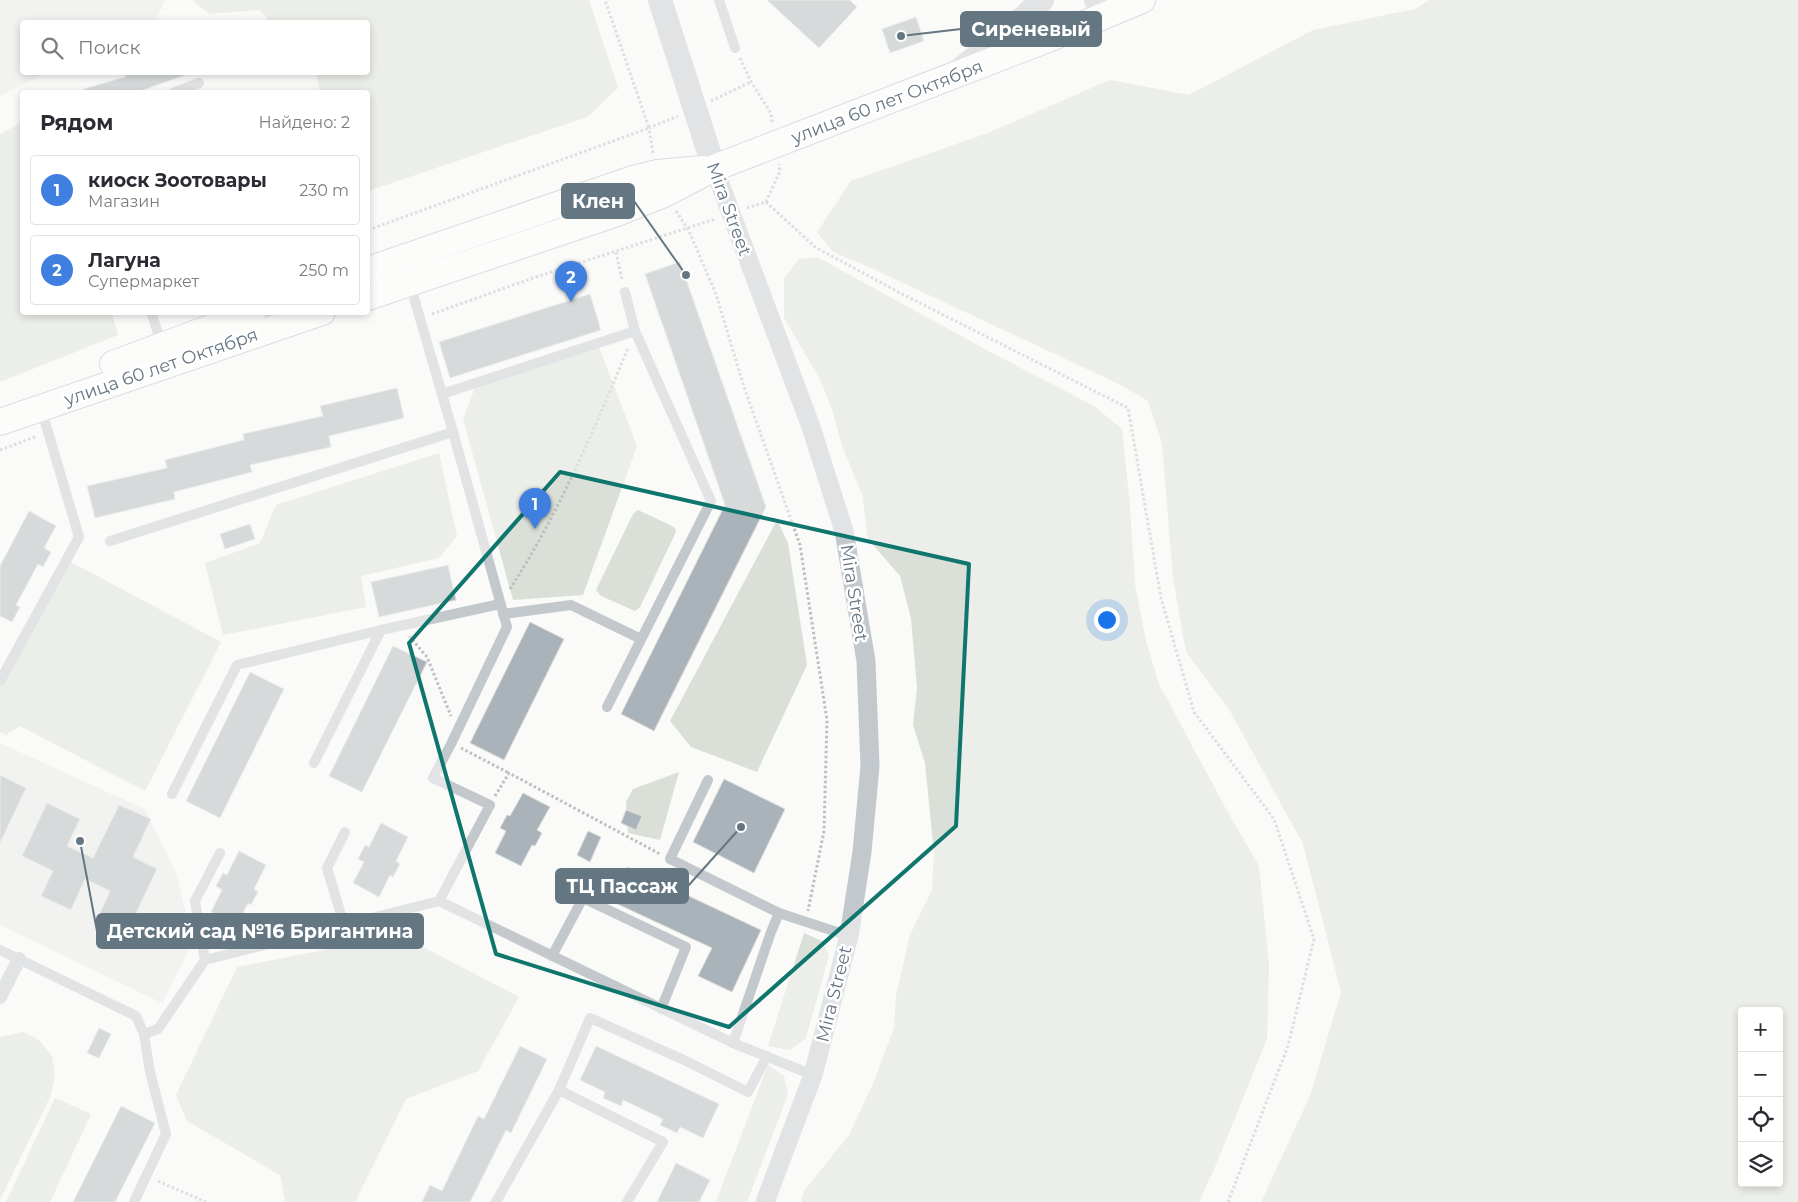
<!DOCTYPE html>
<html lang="ru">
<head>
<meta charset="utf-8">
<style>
	:root { --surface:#fff; --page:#f2f2f3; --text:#2b2b33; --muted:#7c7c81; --line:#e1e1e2; --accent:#ea580c }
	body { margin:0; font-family:Montserrat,sans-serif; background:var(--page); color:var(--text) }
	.controls { position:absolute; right:15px; bottom:15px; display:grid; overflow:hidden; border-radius:5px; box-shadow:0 2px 8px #0003 }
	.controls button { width:45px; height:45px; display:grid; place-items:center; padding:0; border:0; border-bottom:1px solid var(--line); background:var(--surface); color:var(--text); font:25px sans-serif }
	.you { position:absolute; left:1106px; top:619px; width:18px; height:18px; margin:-12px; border:4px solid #fff; border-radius:50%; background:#1a73e8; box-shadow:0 0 0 8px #1a73e833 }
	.badge { display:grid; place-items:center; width:32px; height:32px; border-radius:50%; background:var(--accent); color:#fff; font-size:16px; font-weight:700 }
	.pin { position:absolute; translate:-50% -41px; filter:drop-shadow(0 1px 2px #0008) }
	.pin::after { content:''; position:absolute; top:26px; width:18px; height:15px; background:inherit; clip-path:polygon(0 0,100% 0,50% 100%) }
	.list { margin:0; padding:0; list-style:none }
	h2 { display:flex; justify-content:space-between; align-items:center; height:65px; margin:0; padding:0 20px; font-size:21px }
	h2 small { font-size:16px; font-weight:400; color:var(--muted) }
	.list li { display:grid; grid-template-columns:32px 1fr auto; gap:15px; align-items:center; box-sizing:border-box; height:70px; margin:0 10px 10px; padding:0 10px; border:1px solid var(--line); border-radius:5px }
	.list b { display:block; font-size:19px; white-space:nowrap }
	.list p { margin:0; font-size:16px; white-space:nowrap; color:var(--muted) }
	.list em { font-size:16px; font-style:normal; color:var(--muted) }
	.icon { flex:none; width:28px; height:28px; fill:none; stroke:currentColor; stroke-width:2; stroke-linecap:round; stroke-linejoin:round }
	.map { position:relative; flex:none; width:1798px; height:1202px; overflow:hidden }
	.search { position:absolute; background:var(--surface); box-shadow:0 2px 8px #0003; left:20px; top:20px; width:350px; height:55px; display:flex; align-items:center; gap:12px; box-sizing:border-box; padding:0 18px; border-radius:5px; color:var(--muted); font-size:19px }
	.panel { position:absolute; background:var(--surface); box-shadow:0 2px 8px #0003; left:20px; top:90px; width:350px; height:225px; border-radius:5px }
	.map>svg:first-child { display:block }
</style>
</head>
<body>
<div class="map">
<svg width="1798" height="1202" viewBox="0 0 1798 1202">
	<rect width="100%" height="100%" fill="#fafaf8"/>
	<g fill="#e8e9e9">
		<polygon points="0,0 165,0 155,22 22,22 22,72 45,73 0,96"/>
		<polygon points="0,743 145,809 176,873 193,942 162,1003 0,925"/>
	</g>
	<g fill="#dadfd7" fill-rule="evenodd">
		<polygon points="192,0 589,0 618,88 587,117 368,191 368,92 320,92 316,73 368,72 368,22 271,22 259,10 209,14"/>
		<path d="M1429 0H1798V1202H1261L1310 1096 1341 992 1303 844 1230 711 1186 652 1173 578 1162 443 1148 401 1121 385 867 266 833 252 817 232 851 181 988 133 1110 80 1189 95 1313 30 1415 9ZM1742 1011H1779V1183H1742Z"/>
		<polygon points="22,122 22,312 112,313 118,335 0,382 0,134"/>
		<polygon points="817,257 992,353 1094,406 1122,429 1130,506 1135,584 1146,641 1159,684 1226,809 1259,866 1269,965 1267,1039 1215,1167 1199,1202 801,1202 804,1191 849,1135 872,1086 894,1028 896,996 910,935 932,890 934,854 925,763 913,725 917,688 911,618 900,576 868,539 862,494 842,446 832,409 820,379 784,318 784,279 799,259"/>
		<polygon points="599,347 637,446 583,595 513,600 463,419 476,385"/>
		<polygon points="439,453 457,536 439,558 361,576 366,607 223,635 205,563 260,543 276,505"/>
		<polygon points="638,510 670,525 675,528 676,532 640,607 635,611 601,596 596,590 633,514"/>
		<polygon points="777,520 788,543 807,665 757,772 691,747 670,721"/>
		<polygon points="69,561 221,642 145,791 20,726 6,735 0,732 0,688"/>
		<polygon points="679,772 660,840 628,833 626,802 633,789"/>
		<polygon points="804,933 822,941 829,955 806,1038 790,1050 768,1046"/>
		<polygon points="400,935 519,997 478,1071 406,1099 355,1202 285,1202 280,1175 187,1121 176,1095 237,967"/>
		<polygon points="23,1032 39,1040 52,1056 55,1076 50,1097 0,1200 0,1037"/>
		<polygon points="768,1065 784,1076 788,1094 747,1202 716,1202"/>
		<polygon points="55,1098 91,1114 50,1202 6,1202"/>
	</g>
	<g fill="#aab3b9" stroke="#dcdcda">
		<polygon points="767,0 850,0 857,7 819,48"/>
		<polygon points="916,17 924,41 890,53 882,29"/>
		<polygon points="132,72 188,72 188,74 137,92 84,92 84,89 125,77 125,75"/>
		<polygon points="680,262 766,507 654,731 621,714 725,505 645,274"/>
		<polygon points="590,294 601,330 450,378 439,342"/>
		<polygon points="397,388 404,418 329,436 331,447 250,465 252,472 174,492 175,499 95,518 87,486 167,468 165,460 244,440 243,434 323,416 320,406"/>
		<polygon points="29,511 56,526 44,548 51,552 43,567 38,564 16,605 20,607 12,622 0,616 0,566"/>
		<polygon points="250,524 255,539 225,549 220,534"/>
		<polygon points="448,565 456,600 379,617 371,582"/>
		<polygon points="530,622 564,639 504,760 470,743"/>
		<polygon points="393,646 427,662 362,792 329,776"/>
		<polygon points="250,672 284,689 220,818 186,801"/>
		<polygon points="0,775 26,788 0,843"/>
		<polygon points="724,779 785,809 754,873 693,842"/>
		<polygon points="523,793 550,807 537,830 542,833 535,846 532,845 521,866 495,853 506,831 500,828 507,815 510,816"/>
		<polygon points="47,803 80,819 67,846 93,858 119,805 151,819 133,857 157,869 124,938 95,924 110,891 85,879 71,910 41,896 53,871 22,856"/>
		<polygon points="626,810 642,816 636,830 621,823"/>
		<polygon points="381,823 408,837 396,861 400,864 393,877 390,875 379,897 353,883 364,862 358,859 365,845 369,847"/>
		<polygon points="588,831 601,837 590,862 577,855"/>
		<polygon points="239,851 266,865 254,889 258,892 251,905 248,903 237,925 211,912 222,890 216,886 223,873 227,875"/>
		<polygon points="627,867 761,930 732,992 698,976 712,948 611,901"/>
		<polygon points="99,1028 111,1034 99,1058 87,1053"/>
		<polygon points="520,1046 547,1059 511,1133 506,1130 470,1202 422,1202 430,1185 442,1191 478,1116 484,1119"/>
		<polygon points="596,1046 719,1104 703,1138 680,1127 677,1133 660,1125 663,1119 623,1100 621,1106 603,1098 605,1092 580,1080"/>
		<polygon points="121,1106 155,1123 115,1202 73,1202"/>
		<polygon points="676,1163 710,1180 699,1202 657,1202"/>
	</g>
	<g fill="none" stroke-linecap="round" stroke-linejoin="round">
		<defs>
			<g id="secondary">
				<polyline points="368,270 633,179 657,173 703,169"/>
				<polyline points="368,297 617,213 664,194 714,168 1048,39 1142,0"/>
				<polyline points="113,364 253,312"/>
				<polyline points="0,422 322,312"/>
			</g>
		</defs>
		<use href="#secondary" stroke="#b3babf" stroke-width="28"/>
		<g stroke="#bbbfc2" stroke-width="3" stroke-dasharray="2.5 2.5" stroke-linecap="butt">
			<polyline points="740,58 751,82 771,113 772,123"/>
			<polyline points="711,101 751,82"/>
			<polyline points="653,153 649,128 678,116"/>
			<polyline points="766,202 815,247 902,294 1128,408 1161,598 1194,712 1274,819 1314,939 1288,1046 1228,1202"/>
			<polyline points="747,208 766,202 780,171 779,164"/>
			<polyline points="676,211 688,229 716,294 743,384 800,545 827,720 824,831 808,911"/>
			<polyline points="368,230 649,128 605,0"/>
			<polyline points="616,252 622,280"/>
			<polyline points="432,314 533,278 715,219"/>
			<polyline points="0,450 37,436"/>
			<path d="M510 589C559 513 594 430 628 348"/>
			<polyline points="409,636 427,657 451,716"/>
			<polyline points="461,748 509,773"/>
			<polyline points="495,796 509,773 660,854"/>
			<polyline points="158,1181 206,1202"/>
		</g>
		<g stroke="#c3c8cc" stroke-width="10">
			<polyline points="719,0 735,48"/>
			<polyline points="175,92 199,83"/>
			<polyline points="410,284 453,432 507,627 451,744 433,778 490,805 439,901 733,1043 813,1075"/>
			<polyline points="151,312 162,345"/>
			<polyline points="442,394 635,331"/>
			<polyline points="110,541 453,432"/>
			<polyline points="503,614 571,605 641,639"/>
			<polyline points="0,681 79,537 41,408"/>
			<polyline points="607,707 711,501 635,331 625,292"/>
			<polyline points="314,763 381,630 500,604"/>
			<polyline points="708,780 670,859 779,913 849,936"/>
			<polyline points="172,794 237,665 381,630"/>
			<polyline points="344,925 327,868 345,832"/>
			<polyline points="0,950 136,1016 144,1034 150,1072 166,1134 134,1202"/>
			<polyline points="552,956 583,898 686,947 661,1009"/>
			<polyline points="205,960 195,901 220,853"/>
			<polyline points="144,1034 158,1029 205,960 439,901"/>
			<polyline points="733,1043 771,932 779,913"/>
			<polyline points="559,1090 590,1018 684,1060 748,1092 767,1056"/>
			<polyline points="496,1202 559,1090 663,1142 627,1202"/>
		</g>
		<polyline stroke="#c3c8cc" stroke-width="14" points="0,997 19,959"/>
		<polyline stroke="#c3c8cc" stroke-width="19" points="714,168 811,427 844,531 866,661 870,766 862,852 849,936 813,1075 765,1202"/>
		<g stroke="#c3c8cc" stroke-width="24">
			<polyline points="660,0 714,168"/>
			<polyline points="1096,0 1109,6 1132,2"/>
			<polyline points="962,68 1007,33 1042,0"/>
		</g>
		<use href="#secondary" stroke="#fff" stroke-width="26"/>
	</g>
	<path d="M0 0H1798V1202H0ZM560 472 969 564 956 826 729 1027 496 954 409 643Z" fill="#fafaf8" fill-opacity=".55" fill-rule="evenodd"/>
	<path fill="none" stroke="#0f766e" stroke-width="4" stroke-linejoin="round" d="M560 472 969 564 956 826 729 1027 496 954 409 643Z"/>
	<g text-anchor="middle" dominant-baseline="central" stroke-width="5" stroke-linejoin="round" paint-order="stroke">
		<g font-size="18" fill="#657683" stroke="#fff">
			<text transform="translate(887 102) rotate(-21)">улица 60 лет Октября</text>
			<text transform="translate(729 209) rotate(70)">Mira Street</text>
			<text transform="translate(161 367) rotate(-19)">улица 60 лет Октября</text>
			<text transform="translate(854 593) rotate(81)">Mira Street</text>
			<text transform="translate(834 994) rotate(-76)">Mira Street</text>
		</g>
	</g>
	<path fill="none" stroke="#657683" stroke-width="2" d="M901 36L961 29M686 275L634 201M741 827L688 886M80 841L97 931"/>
	<g fill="#657683" stroke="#fff" stroke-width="2">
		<circle cx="901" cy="36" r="5"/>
		<circle cx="686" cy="275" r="5"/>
		<circle cx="741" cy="827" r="5"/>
		<circle cx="80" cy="841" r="5"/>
	</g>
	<g fill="#657683" stroke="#657683" stroke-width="2">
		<rect x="961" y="12" width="140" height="34" rx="5"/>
		<rect x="562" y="184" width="72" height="34" rx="5"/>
		<rect x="556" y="869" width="132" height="34" rx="5"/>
		<rect x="97" y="914" width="326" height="34" rx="5"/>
	</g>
	<g font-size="19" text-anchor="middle" font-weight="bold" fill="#fff">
		<text x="1031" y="36">Сиреневый</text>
		<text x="598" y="208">Клен</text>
		<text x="622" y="893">ТЦ Пассаж</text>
		<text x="260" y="938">Детский сад №16 Бригантина</text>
	</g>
</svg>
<div class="controls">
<button>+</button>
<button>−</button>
<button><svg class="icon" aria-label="locate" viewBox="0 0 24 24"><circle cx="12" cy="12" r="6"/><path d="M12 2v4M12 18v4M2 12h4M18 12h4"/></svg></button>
<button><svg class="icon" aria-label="layers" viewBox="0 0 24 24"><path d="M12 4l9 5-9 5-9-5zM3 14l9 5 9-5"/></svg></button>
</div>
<div class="you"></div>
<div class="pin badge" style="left:535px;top:529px;background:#3f7fe0">1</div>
<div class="pin badge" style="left:571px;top:302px;background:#3f7fe0">2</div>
<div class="search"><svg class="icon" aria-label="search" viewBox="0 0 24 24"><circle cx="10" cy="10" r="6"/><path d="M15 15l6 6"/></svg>Поиск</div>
<section class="panel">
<h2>Рядом<small>Найдено: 2</small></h2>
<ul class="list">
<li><span class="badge" style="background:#3f7fe0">1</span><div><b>киоск Зоотовары</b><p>Магазин</p></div><em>230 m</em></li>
<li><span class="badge" style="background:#3f7fe0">2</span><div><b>Лагуна</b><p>Супермаркет</p></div><em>250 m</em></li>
</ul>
</section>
</div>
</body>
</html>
